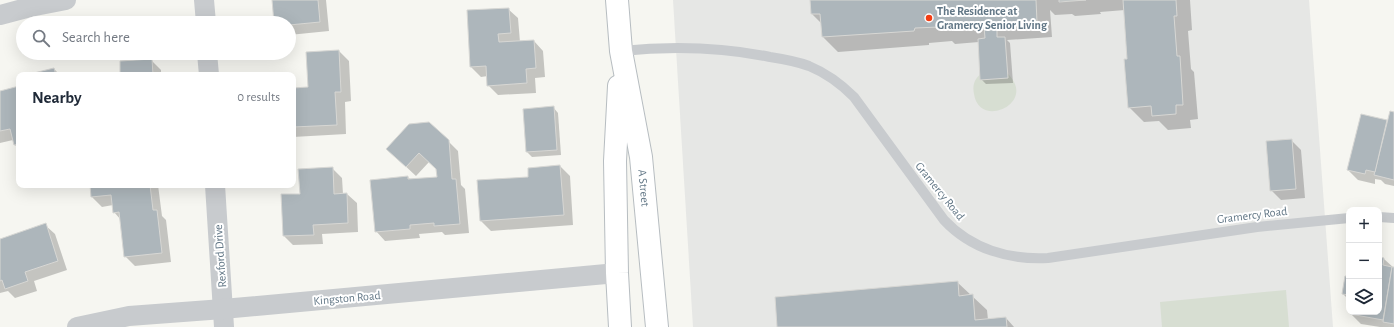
<!DOCTYPE html>
<html lang="en">
<head>
<meta charset="utf-8">
<style>
	:root { --surface:#fff; --page:#f2f2f3; --text:#1f2937; --muted:#747a83; --line:#e0e1e3 }
	body { margin:0; font-family:"Alegreya Sans",sans-serif; background:var(--page); color:var(--text) }
	.controls { position:absolute; right:12px; bottom:12px; display:grid; overflow:hidden; border-radius:8px; box-shadow:0 4px 16px #0002 }
	.controls button { width:36px; height:36px; display:grid; place-items:center; padding:0; border:0; border-bottom:1px solid var(--line); background:var(--surface); color:var(--text); font:20px sans-serif }
	.list { margin:0; padding:0; list-style:none }
	h2 { display:flex; justify-content:space-between; align-items:center; height:52px; margin:0; padding:0 16px; font-size:17px }
	h2 small { font-size:13px; font-weight:400; color:var(--muted) }
	.icon { flex:none; width:22px; height:22px; fill:none; stroke:currentColor; stroke-width:2; stroke-linecap:round; stroke-linejoin:round }
	.map { position:relative; flex:none; width:1394px; height:327px; overflow:hidden }
	.search { position:absolute; background:var(--surface); box-shadow:0 4px 16px #0002; left:16px; top:16px; width:280px; height:44px; display:flex; align-items:center; gap:10px; box-sizing:border-box; padding:0 14px; border-radius:22px; color:var(--muted); font-size:15px }
	.panel { position:absolute; background:var(--surface); box-shadow:0 4px 16px #0002; left:16px; top:72px; width:280px; height:116px; border-radius:8px }
	.map>svg:first-child { display:block }
</style>
</head>
<body>
<div class="map">
<svg width="1394" height="327" viewBox="0 0 1394 327">
	<rect width="100%" height="100%" fill="#f6f6f1"/>
	<polygon fill="#e6e7e5" points="673,0 1309,0 1333,327 693,327"/>
	<g fill="#d7ded2">
		<path d="M983 72 1007 73C1039 103 979 130 974 94 972 84 975 78 983 72Z"/>
		<polygon points="1286,290 1289,327 1162,327 1160,302"/>
	</g>
	<g fill="#0003">
		<polygon points="273,0 326,0 329,31 289,35 289,23 275,23"/>
		<polygon points="811,0 1190,0 1192,30 1188,31 1191,69 1194,72 1198,119 1190,120 1191,128 1168,130 1159,121 1144,122 1129,107 1128,60 1125,10 1100,12 1101,14 1075,16 1072,14 1055,15 1050,10 1052,37 1007,40 1010,43 1013,83 986,84 981,79 979,42 955,44 952,41 929,43 929,45 838,52 823,37 822,24 812,14"/>
		<polygon points="508,9 518,18 520,42 534,41 543,51 545,77 535,78 536,93 498,95 488,85 488,76 481,77 471,67"/>
		<polygon points="339,51 349,61 351,101 345,102 346,134 293,137 293,89 309,88"/>
		<polygon points="151,60 161,70 161,75 121,75"/>
		<polygon points="54,69 60,75 30,75"/>
		<polygon points="19,87 19,149 15,145 13,140 0,143 0,92"/>
		<polygon points="553,107 558,113 561,155 532,157 527,152"/>
		<polygon points="1394,113 1394,186 1385,184 1381,180 1375,179 1375,184 1358,180 1348,170 1362,115 1388,121"/>
		<polygon points="1291,140 1301,150 1305,198 1281,200 1271,190"/>
		<polygon points="448,141 458,151 461,185 465,189 469,233 445,235 442,232 419,234 420,238 385,241 376,231 408,177 411,180 438,178 437,169 429,162 416,176 387,149"/>
		<polygon points="560,166 570,176 573,225 491,231 481,221 478,181 530,177"/>
		<polygon points="332,168 342,178 343,194 347,194 357,203 358,232 322,234 323,244 293,245 284,236 301,195"/>
		<polygon points="91,185 158,185 162,216 166,220 171,262 135,266 125,256 121,220 114,212 113,205 102,207 92,197"/>
		<polygon points="45,225 55,234 67,270 34,281 37,291 15,298 8,291 0,293 0,240"/>
		<polygon points="1379,258 1384,259 1394,268 1394,327 1380,327 1361,324 1351,314 1352,312 1379,312"/>
		<polygon points="1349,277 1349,300 1343,294"/>
		<polygon points="957,282 987,310 988,320 1006,318 1014,327 778,327"/>
	</g>
	<g fill="#adb6bb" stroke="#d7d7d4">
		<polygon points="272,0 318,0 320,22 289,25 289,23 274,23"/>
		<polygon points="810,0 1036,0 1037,22 939,29 939,27 915,28 914,31 822,37 820,14 811,14"/>
		<polygon points="1059,0 1086,0 1059,2"/>
		<polygon points="1123,0 1176,0 1177,16 1174,16 1177,56 1180,56 1183,105 1176,105 1176,114 1152,116 1151,106 1128,108 1124,59 1127,59"/>
		<polygon points="509,8 511,33 498,34 499,42 534,40 536,68 526,69 527,83 487,86 486,66 470,67 467,10"/>
		<polygon points="984,26 997,26 997,37 1005,37 1008,78 980,80 978,39 985,38"/>
		<polygon points="339,50 341,92 335,92 337,125 293,127 293,88 308,87 306,52"/>
		<polygon points="152,59 153,75 120,75 120,61"/>
		<polygon points="54,68 56,75 26,75"/>
		<polygon points="19,86 19,144 14,145 10,129 0,131 0,91"/>
		<polygon points="554,106 557,150 526,152 523,109"/>
		<polygon points="1390,111 1394,112 1394,180 1374,175"/>
		<polygon points="1361,114 1387,120 1375,172 1366,170 1365,174 1347,170"/>
		<polygon points="429,122 449,140 452,179 456,179 460,224 434,226 434,223 410,225 410,229 375,232 370,180 408,176 408,179 437,177 436,169 419,153 406,167 386,149 409,124"/>
		<polygon points="1292,139 1296,189 1270,191 1266,141"/>
		<polygon points="560,165 564,215 480,221 477,180 528,177 528,168"/>
		<polygon points="333,167 334,194 347,193 348,223 313,225 314,235 283,236 281,194 300,194 298,169"/>
		<polygon points="90,185 150,185 153,210 157,210 162,253 124,257 119,212 113,213 111,195 91,197"/>
		<polygon points="46,223 58,261 25,272 28,281 5,289 2,280 0,281 0,239"/>
		<polygon points="1379,257 1384,258 1383,265 1392,267 1383,320 1350,314 1351,312 1379,312"/>
		<polygon points="1392,267 1394,267 1394,324 1383,322"/>
		<polygon points="1345,276 1349,276 1349,295 1342,294"/>
		<polygon points="958,281 959,296 973,294 975,320 1006,317 1007,327 777,327 775,297"/>
	</g>
	<g fill="none" stroke-linecap="round" stroke-linejoin="round">
		<defs>
			<g id="secondary">
				<path id="s1" d="M617 0 621 51 641 157 657 327"/>
				<polyline points="619,86 615,161 617,273 620,327"/>
			</g>
		</defs>
		<use href="#secondary" stroke="#b7bdc1" stroke-width="24"/>
		<g stroke="#c8cbce" stroke-width="10">
			<path d="M621 51C670 46 721 47 770 57 783 59 796 61 809 66 826 73 841 84 854 97L944 220C971 249 1009 260 1048 258L1257 227 1349 218"/>
			<polyline points="1379,217 1394,218"/>
		</g>
		<g stroke="#c8cbce" stroke-width="20">
			<polyline points="204,0 206,23"/>
			<polyline points="0,15 30,7 66,0"/>
			<polyline points="207,53 209,75"/>
			<polyline points="215,185 224,327"/>
			<polyline points="77,327 129,316 223,309 617,273"/>
		</g>
		<use href="#secondary" stroke="#fff" stroke-width="22"/>
	</g>
	<circle fill="#f43e14" stroke="#fff" stroke-width="1.5" cx="929" cy="18" r="4"/>
	<g text-anchor="middle" dominant-baseline="central" stroke-width="4" stroke-linejoin="round" paint-order="stroke">
		<g font-size="12" font-weight="bold" fill="#627786" stroke="#fff" text-anchor="start">
			<text x="937" y="11">The Residence at<tspan x="937" dy="14">Gramercy Senior Living</tspan></text>
		</g>
		<g font-size="12" fill="#627786" stroke="#fff">
			<text stroke="none"><textPath href="#s1" startOffset="190">A Street</textPath></text>
			<text transform="translate(940 191) rotate(51)">Gramercy Road</text>
			<text transform="translate(1252 215) rotate(-7)">Gramercy Road</text>
			<text transform="translate(220 256) rotate(-94)">Rexford Drive</text>
			<text transform="translate(347 298) rotate(-5)">Kingston Road</text>
		</g>
	</g>
</svg>
<div class="controls">
<button>+</button>
<button>−</button>
<button><svg class="icon" aria-label="layers" viewBox="0 0 24 24"><path d="M12 4l9 5-9 5-9-5zM3 14l9 5 9-5"/></svg></button>
</div>
<div class="search"><svg class="icon" aria-label="search" viewBox="0 0 24 24"><circle cx="10" cy="10" r="6"/><path d="M15 15l6 6"/></svg>Search here</div>
<section class="panel">
<h2>Nearby<small>0 results</small></h2>
<ul class="list">
</ul>
</section>
</div>
</body>
</html>
